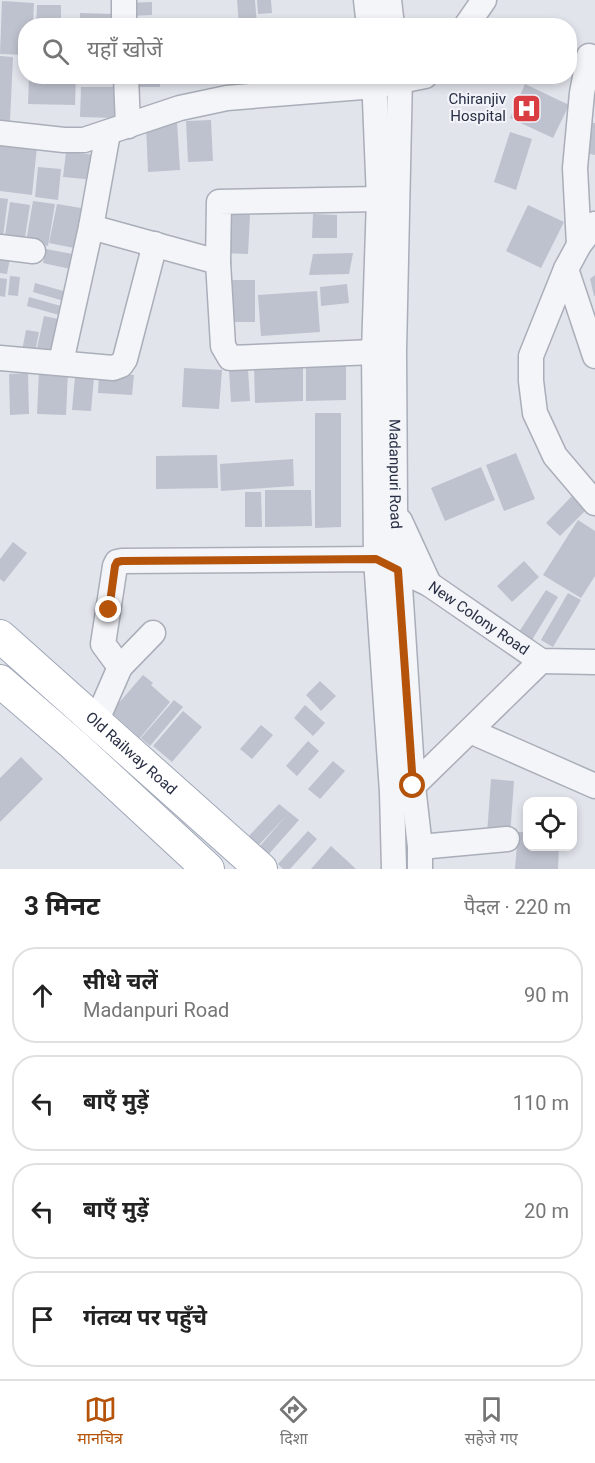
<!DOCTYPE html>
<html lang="hi">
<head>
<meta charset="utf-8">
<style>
	:root { --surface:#fff; --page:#f6f6f6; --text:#222; --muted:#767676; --line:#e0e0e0; --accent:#b45309 }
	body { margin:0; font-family:Roboto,"Noto Sans Devanagari",sans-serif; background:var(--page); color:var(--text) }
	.controls { position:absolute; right:18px; bottom:18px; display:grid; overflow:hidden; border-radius:12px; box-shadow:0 3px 9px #0003 }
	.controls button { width:54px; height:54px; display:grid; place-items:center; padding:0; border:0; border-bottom:2px solid var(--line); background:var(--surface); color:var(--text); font:30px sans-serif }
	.stop { position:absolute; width:18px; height:18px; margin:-14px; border:4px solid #b45309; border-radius:50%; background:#fff }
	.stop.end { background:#b45309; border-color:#fff; box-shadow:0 2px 6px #0008 }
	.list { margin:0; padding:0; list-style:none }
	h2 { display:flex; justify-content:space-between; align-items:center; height:78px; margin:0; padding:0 24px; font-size:26px }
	h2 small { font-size:20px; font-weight:400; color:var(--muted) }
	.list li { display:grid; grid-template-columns:39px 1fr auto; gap:18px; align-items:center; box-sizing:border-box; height:96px; margin:0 12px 12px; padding:0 12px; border:2px solid var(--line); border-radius:24px }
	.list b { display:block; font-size:22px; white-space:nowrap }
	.list p { margin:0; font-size:20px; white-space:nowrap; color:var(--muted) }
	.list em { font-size:20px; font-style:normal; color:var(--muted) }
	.icon { flex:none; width:33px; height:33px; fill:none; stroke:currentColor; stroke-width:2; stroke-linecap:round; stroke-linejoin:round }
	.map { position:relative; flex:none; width:595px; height:869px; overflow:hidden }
	.search { position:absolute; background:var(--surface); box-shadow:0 3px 9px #0003; left:18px; right:18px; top:18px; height:66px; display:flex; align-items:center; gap:15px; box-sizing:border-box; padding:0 21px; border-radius:24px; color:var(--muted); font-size:22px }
	.sheet { height:510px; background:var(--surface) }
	nav { display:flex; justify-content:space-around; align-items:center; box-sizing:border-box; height:84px; border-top:2px solid var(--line); background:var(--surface); font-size:16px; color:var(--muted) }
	nav a { display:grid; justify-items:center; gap:3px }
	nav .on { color:var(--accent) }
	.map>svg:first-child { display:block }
</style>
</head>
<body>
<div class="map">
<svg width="595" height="869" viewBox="0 0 595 869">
	<rect width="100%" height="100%" fill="#e1e4eb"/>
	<g fill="#bec2ce">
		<polygon points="237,0 255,0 257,26 239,26"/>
		<polygon points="257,0 271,0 272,13 258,14"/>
		<polygon points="2,1 34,3 33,26 26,26 26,55 0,54"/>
		<polygon points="152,2 152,15 127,16 127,3"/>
		<polygon points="37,5 61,5 61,26 36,26"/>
		<polygon points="80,13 113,14 113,26 80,26"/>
		<polygon points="154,20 155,26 129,26 129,21"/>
		<polygon points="0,56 13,57 10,121 0,120"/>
		<polygon points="29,76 76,76 75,105 28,104"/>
		<rect x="132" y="76" width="28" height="11"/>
		<polygon points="525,84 569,105 553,138 510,118"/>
		<polygon points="81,87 118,87 117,118 80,117"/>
		<polygon points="211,120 213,161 188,162 186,121"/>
		<polygon points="586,121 595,123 595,155 580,152"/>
		<polygon points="177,122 180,170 148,172 146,124"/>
		<polygon points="510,132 532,139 516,190 494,182"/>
		<polygon points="0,143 37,147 32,195 0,191"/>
		<polygon points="66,152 97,155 95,180 63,177"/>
		<polygon points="38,167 61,169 58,200 35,197"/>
		<polygon points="0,198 8,199 2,244 0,244"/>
		<polygon points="33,201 55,204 48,246 26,242"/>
		<polygon points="10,202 30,205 24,244 4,242"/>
		<polygon points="57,204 87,209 79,249 49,243"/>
		<polygon points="528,205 564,222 541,268 506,251"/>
		<polygon points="313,214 337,215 337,238 312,238"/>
		<polygon points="223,215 250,215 248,254 222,253"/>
		<polygon points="46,249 78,255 75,270 43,263"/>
		<polygon points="0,251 11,253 7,274 0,273"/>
		<polygon points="353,253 349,274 309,275 313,254"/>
		<polygon points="595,275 595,296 594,296 590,279"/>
		<polygon points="10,276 20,277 18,296 8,295"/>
		<polygon points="0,278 7,279 5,297 0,296"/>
		<polygon points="222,280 255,280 255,322 221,322"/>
		<polygon points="35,283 67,292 64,301 33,292"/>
		<polygon points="347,284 349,303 321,306 320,287"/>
		<polygon points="317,291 320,332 261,336 258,295"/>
		<polygon points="29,297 61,306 59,315 27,306"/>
		<polygon points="44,316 58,319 49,360 35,357"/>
		<polygon points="26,330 39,332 34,358 21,356"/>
		<polygon points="346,363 346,400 306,401 306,364"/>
		<polygon points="303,365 303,401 255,403 254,367"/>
		<polygon points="76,366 95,367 91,411 72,410"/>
		<polygon points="184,368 222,370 219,409 182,407"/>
		<polygon points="248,369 250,401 231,402 229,370"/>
		<polygon points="39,370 68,371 66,415 37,414"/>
		<polygon points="28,373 29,414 10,415 9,374"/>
		<polygon points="99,373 134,375 132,395 98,393"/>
		<polygon points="315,413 341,413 341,527 315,528"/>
		<polygon points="516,453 535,499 504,511 486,465"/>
		<polygon points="217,455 218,488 156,489 156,456"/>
		<polygon points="293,459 294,486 221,491 220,464"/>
		<polygon points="481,467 495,500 445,521 431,488"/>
		<polygon points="265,490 311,490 312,526 265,527"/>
		<polygon points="245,492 261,492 262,527 245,527"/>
		<polygon points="574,494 588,508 560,536 546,523"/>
		<polygon points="578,520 595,531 595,576 581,598 543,575"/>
		<polygon points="13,542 27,553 4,582 0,579 0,559"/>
		<polygon points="524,561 539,577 512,602 497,586"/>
		<polygon points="546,590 558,597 532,640 519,632"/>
		<polygon points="568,593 581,600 553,647 541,640"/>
		<polygon points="143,675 153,683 151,685 170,702 140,738 111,712"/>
		<polygon points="320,681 336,696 321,711 306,695"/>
		<polygon points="174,700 183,707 150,746 141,738"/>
		<polygon points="305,705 325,723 313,736 294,718"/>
		<polygon points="183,711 202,727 172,762 153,746"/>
		<polygon points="261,725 273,735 252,759 240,749"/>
		<polygon points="308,741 319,751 297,776 286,766"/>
		<polygon points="21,757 43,779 0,822 0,778"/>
		<polygon points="333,761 345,771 320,799 308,789"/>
		<polygon points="491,779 514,781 510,836 487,834"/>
		<polygon points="279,804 299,820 268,855 259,847 287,815 256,848 246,839"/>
		<polygon points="308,831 317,839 290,869 283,869 278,864"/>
		<polygon points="518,832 528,832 528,846 559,846 558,869 515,869"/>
		<polygon points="331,846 356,869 311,869"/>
	</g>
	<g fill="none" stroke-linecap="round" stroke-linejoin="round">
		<defs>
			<g id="minor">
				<polyline points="124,0 124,26"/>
				<polyline points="366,0 369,26"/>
				<polyline points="389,0 392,26"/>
				<polyline points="466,26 484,0"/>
				<polyline points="126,76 128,126"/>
				<polyline points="374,76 379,199 374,352 376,559 392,792 394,869"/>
				<path id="s1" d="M400 76 394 351 395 509 413 786 420 847V869"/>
				<polyline points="0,133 64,140 84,140 180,108 227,98 375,86 425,76"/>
				<polyline points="595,224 579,245 566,269 531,356 531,381 535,413 555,456 595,503"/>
				<polyline points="91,227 218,262"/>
				<polyline points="579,245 575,168 582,93 589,56"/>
				<polyline points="0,247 33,251"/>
				<polyline points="566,269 595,356"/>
				<polyline points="374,352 230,358 223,346 218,262 219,202 379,199"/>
				<polyline points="0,358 113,368 121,365 125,359 155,244"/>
				<polyline points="61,362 91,227 108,133"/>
				<polyline points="400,521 429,584"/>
				<path id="s2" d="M120 667 103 644 115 566 117 562 122 561 376 559 429 584 541 661 595 662"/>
				<polyline points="96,722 120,667 153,633"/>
				<polyline points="470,731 595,786"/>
				<polyline points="403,789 413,786 541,661"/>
				<polyline points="420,847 507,839"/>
			</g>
			<g id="major">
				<path id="s3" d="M0 636 261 869"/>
				<polyline points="0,681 74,745 208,869"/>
			</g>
		</defs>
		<use href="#minor" stroke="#aaaeb9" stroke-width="27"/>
		<use href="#major" stroke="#9fa6b7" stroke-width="34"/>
		<use href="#minor" stroke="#f4f5f9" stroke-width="24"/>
		<use href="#major" stroke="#fff" stroke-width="32"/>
	</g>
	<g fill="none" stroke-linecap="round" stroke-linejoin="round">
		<polyline stroke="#b45309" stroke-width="8" points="109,610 115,566 117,562 122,561 376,559 398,570 413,786"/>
	</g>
	<defs>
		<symbol id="hospital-square" viewBox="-11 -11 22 22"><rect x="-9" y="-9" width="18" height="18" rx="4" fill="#d93d42" stroke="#f1f3f8"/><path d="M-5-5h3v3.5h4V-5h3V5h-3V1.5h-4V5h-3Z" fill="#fff"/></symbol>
	</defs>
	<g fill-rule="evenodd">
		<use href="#hospital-square" x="510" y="92" width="33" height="33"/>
	</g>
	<g text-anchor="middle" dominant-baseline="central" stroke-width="4.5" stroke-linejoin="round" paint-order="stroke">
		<g font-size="15" fill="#282f44" stroke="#f1f3f8" text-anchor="end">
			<text x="506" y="99">Chiranjiv<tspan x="506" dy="17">Hospital</tspan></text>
		</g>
		<g font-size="15" fill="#282f44" stroke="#f1f3f8">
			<text stroke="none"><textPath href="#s1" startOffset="398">Madanpuri Road</textPath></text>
			<text stroke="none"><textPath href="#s2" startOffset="490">New Colony Road</textPath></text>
			<text stroke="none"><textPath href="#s3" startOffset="176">Old Railway Road</textPath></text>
		</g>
	</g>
</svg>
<div class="controls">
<button><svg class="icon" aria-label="locate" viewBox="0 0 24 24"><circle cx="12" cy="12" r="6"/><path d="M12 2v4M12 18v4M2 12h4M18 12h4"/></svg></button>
</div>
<div class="stop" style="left:413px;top:786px"></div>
<div class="stop end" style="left:109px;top:610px"></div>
<div class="search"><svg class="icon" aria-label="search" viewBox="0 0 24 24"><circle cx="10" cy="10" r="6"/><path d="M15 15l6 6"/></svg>यहाँ खोजें</div>
</div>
<section class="sheet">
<h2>3 मिनट<small>पैदल · 220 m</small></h2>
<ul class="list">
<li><svg class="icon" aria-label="ahead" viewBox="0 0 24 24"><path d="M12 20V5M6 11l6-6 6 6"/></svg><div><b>सीधे चलें</b><p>Madanpuri Road</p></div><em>90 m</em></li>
<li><svg class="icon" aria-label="left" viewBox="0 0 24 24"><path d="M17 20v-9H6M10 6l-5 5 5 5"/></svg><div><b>बाएँ मुड़ें</b></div><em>110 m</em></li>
<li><svg class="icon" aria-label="left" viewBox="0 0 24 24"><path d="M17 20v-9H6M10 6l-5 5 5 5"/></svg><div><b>बाएँ मुड़ें</b></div><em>20 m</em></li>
<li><svg class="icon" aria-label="arrive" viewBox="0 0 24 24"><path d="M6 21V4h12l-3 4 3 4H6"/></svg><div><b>गंतव्य पर पहुँचे</b></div></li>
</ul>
</section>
<nav>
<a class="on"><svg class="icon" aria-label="map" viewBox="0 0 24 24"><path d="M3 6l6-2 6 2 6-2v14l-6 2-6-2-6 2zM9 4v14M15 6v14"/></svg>मानचित्र</a>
<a><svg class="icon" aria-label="directions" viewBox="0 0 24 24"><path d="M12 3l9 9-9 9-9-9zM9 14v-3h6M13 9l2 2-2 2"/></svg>दिशा</a>
<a><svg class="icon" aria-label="saved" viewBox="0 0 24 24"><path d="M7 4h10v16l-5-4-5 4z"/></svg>सहेजे गए</a>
</nav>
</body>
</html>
